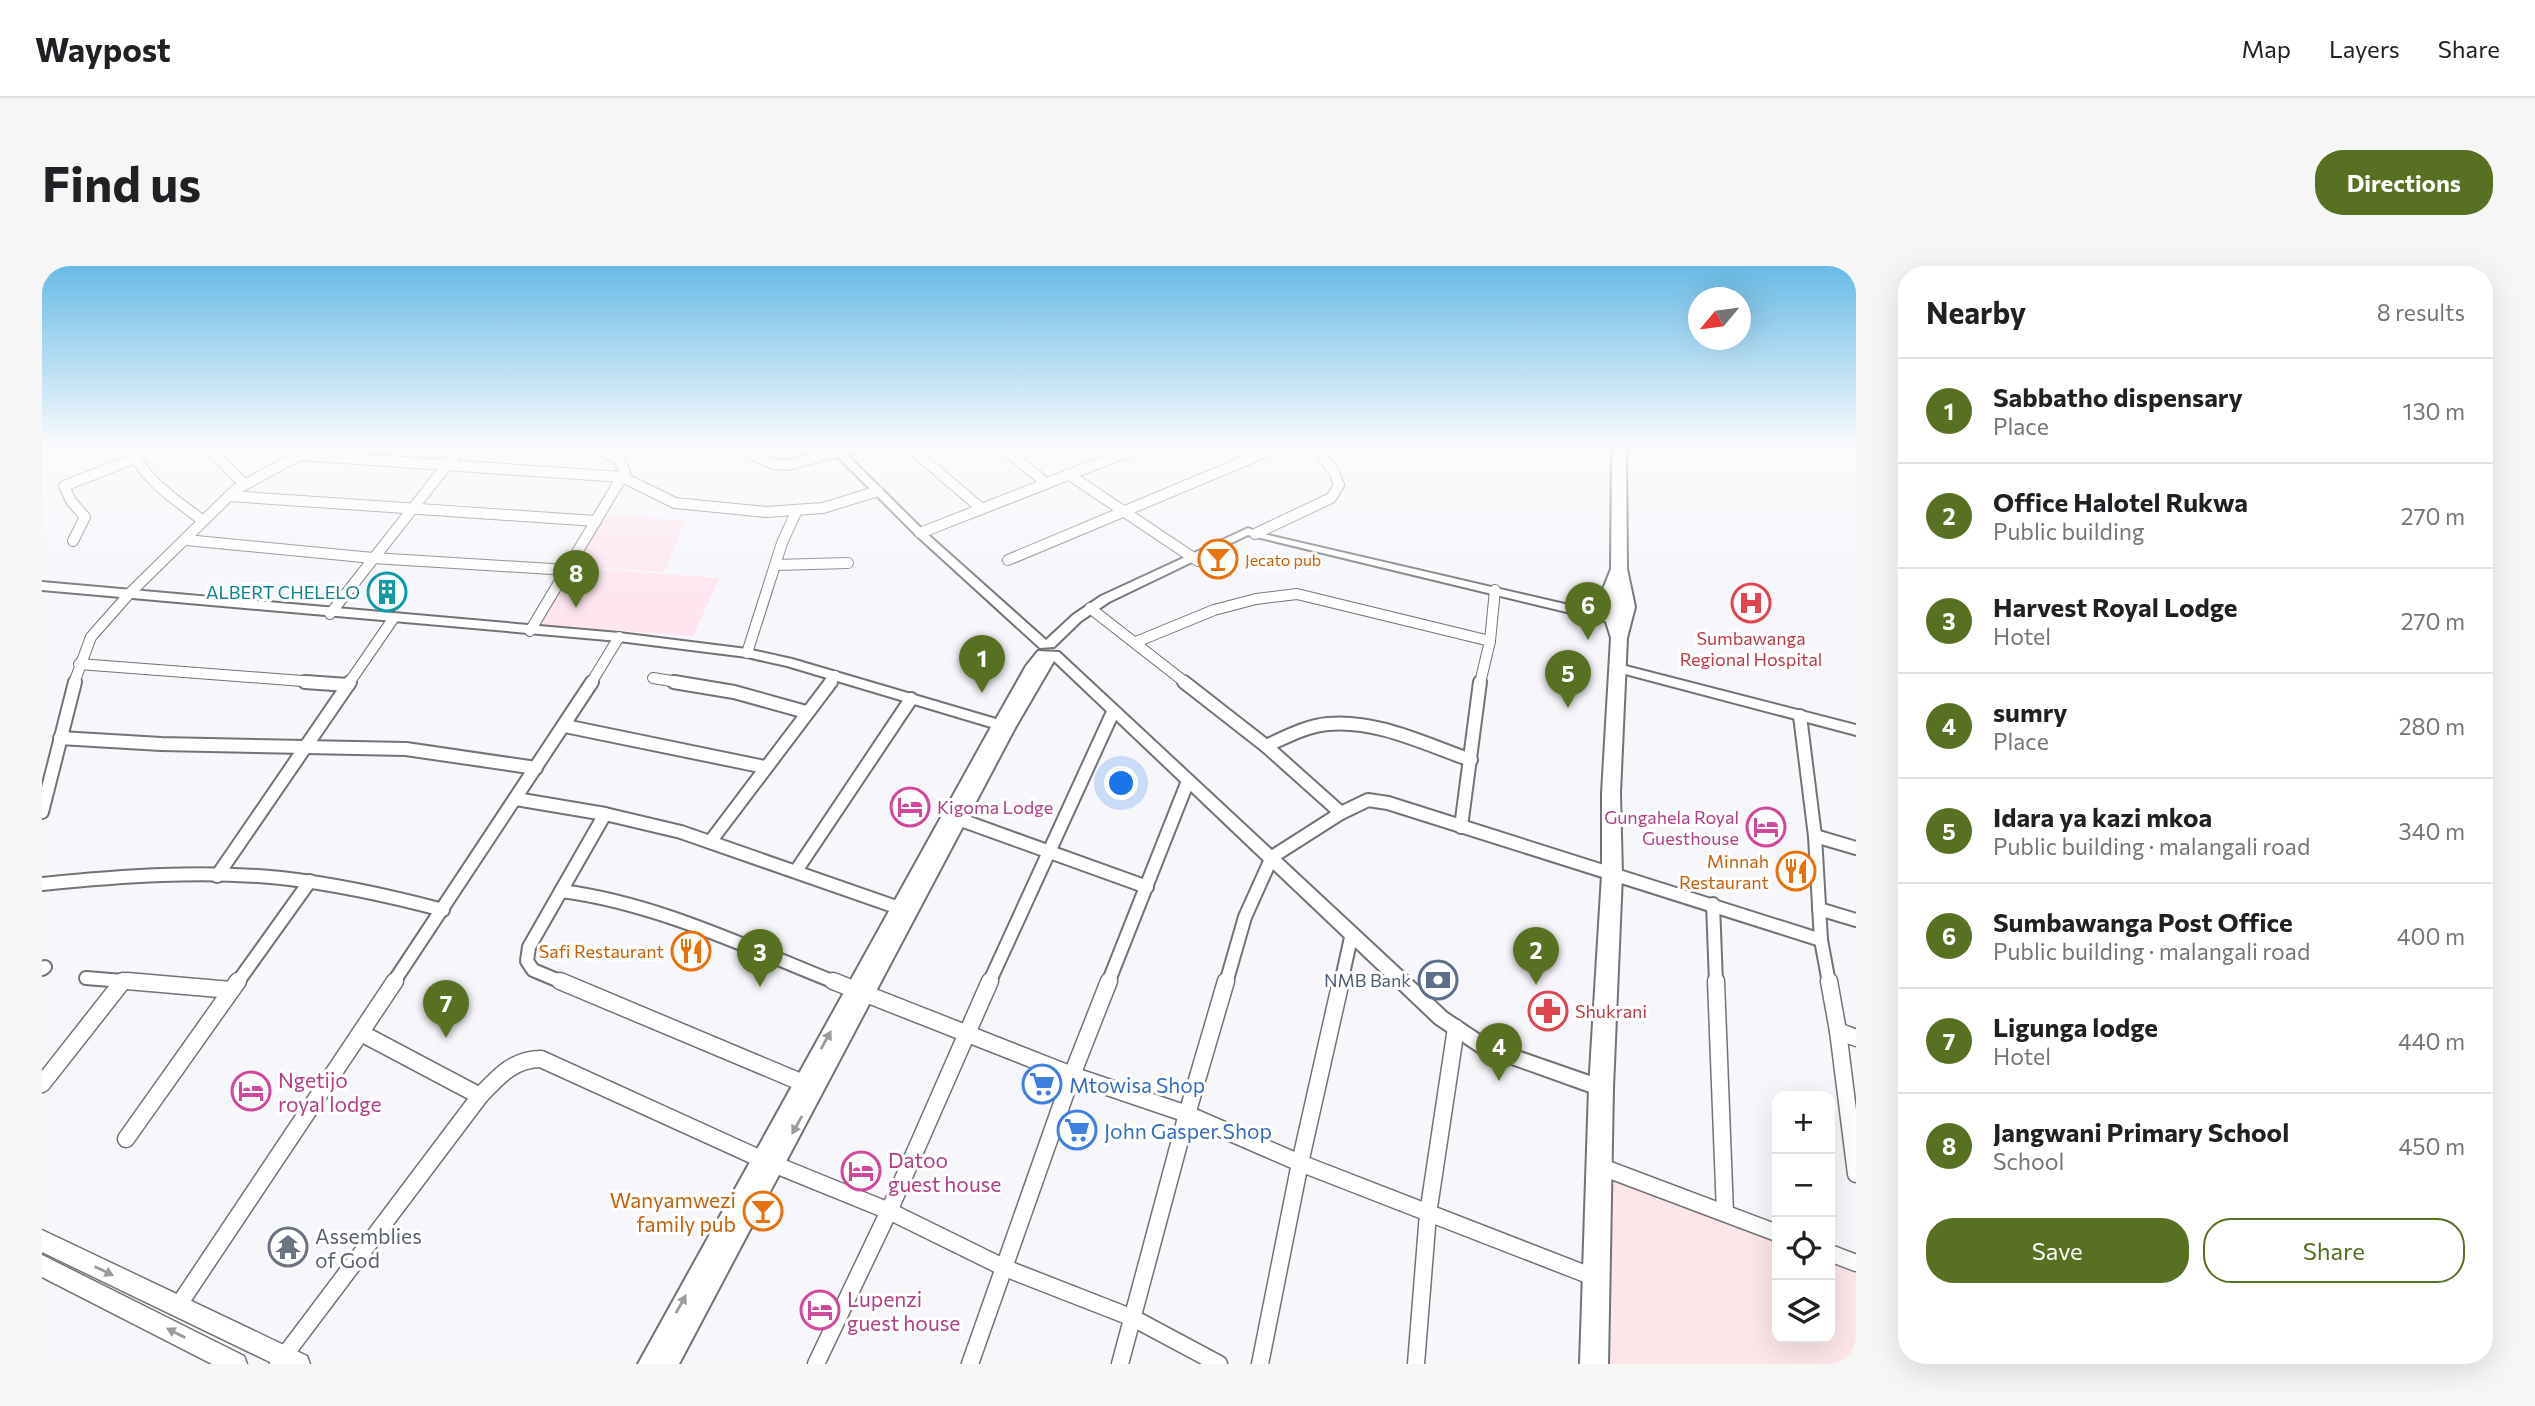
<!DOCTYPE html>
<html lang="en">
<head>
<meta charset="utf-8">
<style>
	:root { --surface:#fff; --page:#f6f6f6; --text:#202124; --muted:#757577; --line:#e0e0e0; --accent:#587021 }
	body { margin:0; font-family:Commissioner,sans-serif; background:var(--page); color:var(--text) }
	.controls { position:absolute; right:21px; bottom:21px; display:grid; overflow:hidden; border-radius:14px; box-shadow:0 7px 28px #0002 }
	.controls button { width:63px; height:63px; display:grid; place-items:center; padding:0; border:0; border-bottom:2px solid var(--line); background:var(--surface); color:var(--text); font:35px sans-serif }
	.compass { position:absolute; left:1646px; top:21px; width:63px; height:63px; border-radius:50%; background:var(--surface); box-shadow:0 7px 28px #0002; rotate:241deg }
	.you { position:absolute; left:1080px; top:518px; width:24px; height:24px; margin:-18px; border:5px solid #fff; border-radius:50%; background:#1a73e8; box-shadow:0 0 0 10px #1a73e833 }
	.badge { display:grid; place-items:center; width:46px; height:46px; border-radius:50%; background:var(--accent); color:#fff; font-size:23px; font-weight:700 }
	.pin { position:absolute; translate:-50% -58px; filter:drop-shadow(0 2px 4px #0008) }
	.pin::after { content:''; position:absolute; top:37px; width:24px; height:21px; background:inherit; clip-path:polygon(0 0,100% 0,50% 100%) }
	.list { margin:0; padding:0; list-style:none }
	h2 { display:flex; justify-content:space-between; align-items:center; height:91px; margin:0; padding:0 28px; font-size:30px }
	h2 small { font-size:23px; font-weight:400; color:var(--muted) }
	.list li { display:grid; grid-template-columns:46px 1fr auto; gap:21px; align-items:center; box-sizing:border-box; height:105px; padding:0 28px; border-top:2px solid var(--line) }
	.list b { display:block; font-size:26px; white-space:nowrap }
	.list p { margin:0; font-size:23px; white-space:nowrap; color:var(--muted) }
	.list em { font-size:23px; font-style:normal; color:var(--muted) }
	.actions { display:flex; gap:14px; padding:21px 28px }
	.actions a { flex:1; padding:16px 0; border:2px solid var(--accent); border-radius:28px; text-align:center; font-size:24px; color:var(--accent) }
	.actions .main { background:var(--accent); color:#fff }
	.icon { flex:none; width:38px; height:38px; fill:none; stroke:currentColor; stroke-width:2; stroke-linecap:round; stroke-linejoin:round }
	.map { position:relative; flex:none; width:1814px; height:1098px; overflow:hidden; border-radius:28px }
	header { display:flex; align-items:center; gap:42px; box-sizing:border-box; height:98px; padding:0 35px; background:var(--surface); border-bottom:2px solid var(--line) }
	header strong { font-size:33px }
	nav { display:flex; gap:38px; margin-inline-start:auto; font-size:24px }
	.intro { display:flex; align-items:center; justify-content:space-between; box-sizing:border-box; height:168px; padding:0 42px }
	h1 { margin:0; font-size:49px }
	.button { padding:18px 32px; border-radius:28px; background:var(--accent); color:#fff; font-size:24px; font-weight:700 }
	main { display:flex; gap:42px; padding:0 42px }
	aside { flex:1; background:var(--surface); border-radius:28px; box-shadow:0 7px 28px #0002 }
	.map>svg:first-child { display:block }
</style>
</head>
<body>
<header>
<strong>Waypost</strong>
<nav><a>Map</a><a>Layers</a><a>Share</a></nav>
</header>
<div class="intro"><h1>Find us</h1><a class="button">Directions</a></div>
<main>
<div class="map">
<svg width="1814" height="1098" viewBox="0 0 1814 1098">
	<rect width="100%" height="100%" fill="#f6f6fb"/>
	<polygon fill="#fce6e8" points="1565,910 1735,974 1735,1072 1788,1072 1788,994 1814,1004 1814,1098 1559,1098"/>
	<g fill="#fee5ef">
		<polygon points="563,249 644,254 622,306 533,300"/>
		<polygon points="528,301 677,312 651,370 498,359"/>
	</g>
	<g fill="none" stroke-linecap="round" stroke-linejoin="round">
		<defs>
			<g id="minor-far2">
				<path d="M90 181C100 214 135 234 161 255"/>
				<polyline points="166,181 202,218"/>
				<polyline points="246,181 257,189 580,211 633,237 724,246 781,242 836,225"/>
				<polyline points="693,181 731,198 746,199 814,181"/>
				<polyline points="867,181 940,243"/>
				<polyline points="960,181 1004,217"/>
				<polyline points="1026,208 1156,295"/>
				<polyline points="187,230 554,255"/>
				<polyline points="878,267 1098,181"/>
				<polyline points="1213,268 1289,232 1297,219 1292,206 1274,181"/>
				<polyline points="144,274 331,292 526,304"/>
				<polyline points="31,275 43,251 29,235 22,220 94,192"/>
				<polyline points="966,294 1224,186 1225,181"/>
				<polyline points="734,299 806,297"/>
				<polyline points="1048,342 1144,417"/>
				<polyline points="288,348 419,181"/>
				<polyline points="488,365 583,206 577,194 553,181"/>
				<polyline points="1094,376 1172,344 1214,333 1255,328 1448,375"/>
				<polyline points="705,387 740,277 755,244"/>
				<polyline points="37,398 286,417"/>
				<polyline points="611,412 642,417"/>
				<polyline points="32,417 49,371 87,328 193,224 272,181"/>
				<polyline points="307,417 351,353"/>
				<polyline points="549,417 577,371"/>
				<polyline points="787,417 793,410"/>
				<polyline points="1438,417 1448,375 1453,324"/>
			</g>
			<g id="minor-far1">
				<polyline points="263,416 306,419"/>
				<polyline points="632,416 692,426 764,446"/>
				<polyline points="1142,416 1224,480 1299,547"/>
				<polyline points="1758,450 1773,570 1779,674 1787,717"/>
				<polyline points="523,460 723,501"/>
				<polyline points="18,472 119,478 364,483 494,502"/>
				<path d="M1224 480C1244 471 1264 460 1286 458 1334 453 1385 479 1429 494"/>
				<polyline points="474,533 563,548 639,566 857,642"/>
				<polyline points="0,546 33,416"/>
				<polyline points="908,550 1105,621"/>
				<polyline points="1419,561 1438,416"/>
				<polyline points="1773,570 1814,582"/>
				<polyline points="668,576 789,416"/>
				<polyline points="754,605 869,433"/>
				<polyline points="175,610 308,416"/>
				<path d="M0 618C79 610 160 604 239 612 294 618 348 630 401 644"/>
				<path d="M519 625C615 637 706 682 795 717"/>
				<polyline points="1671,638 1674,717"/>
				<polyline points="1777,643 1814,654"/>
				<polyline points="0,703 3,701"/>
				<polyline points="44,712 106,717"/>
				<polyline points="79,717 81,715"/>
				<polyline points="195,717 268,615"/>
				<polyline points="351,717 550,416"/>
				<polyline points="522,717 491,704 485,695 487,681 563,548"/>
				<polyline points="947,717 1071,446"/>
				<polyline points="1066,717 1146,515"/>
				<polyline points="1184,717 1203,651 1230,591 1299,547 1326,534 1346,537 1779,674"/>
				<polyline points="1299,717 1310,667"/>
			</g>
			<g id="minor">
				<polyline points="85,715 189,724"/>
				<polyline points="518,715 761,817"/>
				<polyline points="791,715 1030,809 1145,848 1258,897 1554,1012"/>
				<polyline points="1674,715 1683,947"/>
				<polyline points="1787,715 1796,765 1814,908"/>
				<polyline points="1796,765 1814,772"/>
				<polyline points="319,767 438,830"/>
				<polyline points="0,818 81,715"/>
				<polyline points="84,873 196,715"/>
				<polyline points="1557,900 1735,967"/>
				<polyline points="1788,987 1814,997"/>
				<polyline points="136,1040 353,715"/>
				<path d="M236 1098 438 830C456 811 471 793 499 793L719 893 847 945 963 1002 1091 1052 1177 1098"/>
				<polyline points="774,1098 847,945 948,715"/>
				<polyline points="928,1098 1030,809 1067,715"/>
				<polyline points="1078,1098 1145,848 1184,715"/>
				<polyline points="1218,1098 1258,897 1299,715"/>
				<polyline points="1374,1098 1386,948 1414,762"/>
			</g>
			<g id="tertiary">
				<polygon points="786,181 797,181 882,265 1004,374 1031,349 1059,330 1206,262 1221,268 1570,349 1576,353 1570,357 1206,269 1067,336 1039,355 1012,381 998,382 874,269"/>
				<polygon points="0,316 577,367 705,383 750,393 954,453 984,400 996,385 1017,386 1405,747 1447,775 1559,814 1565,816 1568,822 1565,828 1559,830 1436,786 1393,757 1012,395 973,462 637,1098 596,1098 949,461 745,400 705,391 577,375 0,324"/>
				<polygon points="1576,398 1814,459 1814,469 1572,405 1570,402"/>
			</g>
			<g id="secondary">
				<polygon points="0,964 265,1090 268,1098 232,1098 0,986"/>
				<polygon points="0,989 202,1090 205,1098 170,1098 0,1011"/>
			</g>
			<polygon id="trunk" points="1570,181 1584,181 1585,303 1593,341 1585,372 1578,527 1580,609 1571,822 1566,1098 1538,1098 1547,822 1560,609 1560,527 1569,372 1557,333 1569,303"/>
		</defs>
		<use href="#minor-far2" stroke="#737277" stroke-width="12"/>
		<use href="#minor-far1" stroke="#737277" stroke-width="16"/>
		<use href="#minor" stroke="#737277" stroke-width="19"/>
		<use href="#tertiary" stroke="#737277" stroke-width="4"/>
		<use href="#secondary" stroke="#737277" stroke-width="3"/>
		<use href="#trunk" stroke="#737277" stroke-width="4"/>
		<use href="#minor-far2" stroke="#fff" stroke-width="10"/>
		<use href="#minor-far1" stroke="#fff" stroke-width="12"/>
		<use href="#minor" stroke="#fff" stroke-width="16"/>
		<use href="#tertiary" fill="#fff" fill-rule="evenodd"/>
		<use href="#secondary" fill="#fff" fill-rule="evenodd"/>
		<use href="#trunk" fill="#fff" fill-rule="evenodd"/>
	</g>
	<defs><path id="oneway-solid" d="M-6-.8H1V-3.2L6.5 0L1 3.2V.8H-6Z" transform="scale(1.75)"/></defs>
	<g fill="#9c9c9d">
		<use href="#oneway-solid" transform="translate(784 774) rotate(-61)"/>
		<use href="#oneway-solid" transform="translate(755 859) rotate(119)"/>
		<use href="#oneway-solid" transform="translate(62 1005) rotate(26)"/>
		<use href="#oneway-solid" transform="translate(639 1038) rotate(-61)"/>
		<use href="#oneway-solid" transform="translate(134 1067) rotate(-153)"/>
	</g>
	<linearGradient id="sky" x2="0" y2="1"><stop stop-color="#69bbe6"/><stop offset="0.54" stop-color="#fbfbfd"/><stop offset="1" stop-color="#fbfbfd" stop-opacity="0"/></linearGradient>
	<rect width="1814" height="335" fill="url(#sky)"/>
	<defs>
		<symbol id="bar-ring" viewBox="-11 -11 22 22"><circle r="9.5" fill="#fff" stroke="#e8710a" stroke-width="1.5"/><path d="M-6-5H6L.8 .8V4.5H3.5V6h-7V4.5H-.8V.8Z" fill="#e8710a"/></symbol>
		<symbol id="building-ring" viewBox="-11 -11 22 22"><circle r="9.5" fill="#fff" stroke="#0f9aa8" stroke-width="1.5"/><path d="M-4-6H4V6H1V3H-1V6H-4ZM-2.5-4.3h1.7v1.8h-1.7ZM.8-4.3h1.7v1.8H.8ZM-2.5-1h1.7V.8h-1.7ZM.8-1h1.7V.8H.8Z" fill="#0f9aa8"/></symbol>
		<symbol id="hospital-ring" viewBox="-11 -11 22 22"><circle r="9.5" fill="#fff" stroke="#e0444e" stroke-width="1.5"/><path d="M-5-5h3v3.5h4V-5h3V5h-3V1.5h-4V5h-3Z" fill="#e0444e"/></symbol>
		<symbol id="hotel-ring" viewBox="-11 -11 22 22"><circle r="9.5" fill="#fff" stroke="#d1479c" stroke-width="1.5"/><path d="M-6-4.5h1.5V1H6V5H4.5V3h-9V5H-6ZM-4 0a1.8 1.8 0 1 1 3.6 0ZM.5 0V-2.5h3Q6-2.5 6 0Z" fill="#d1479c"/></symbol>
		<symbol id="restaurant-ring" viewBox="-11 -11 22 22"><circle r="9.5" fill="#fff" stroke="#e8710a" stroke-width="1.5"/><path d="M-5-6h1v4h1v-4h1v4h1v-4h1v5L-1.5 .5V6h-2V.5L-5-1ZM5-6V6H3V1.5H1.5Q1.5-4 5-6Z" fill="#e8710a"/></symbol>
		<symbol id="bank-ring" viewBox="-11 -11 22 22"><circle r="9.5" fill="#fff" stroke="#5c6f8a" stroke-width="1.5"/><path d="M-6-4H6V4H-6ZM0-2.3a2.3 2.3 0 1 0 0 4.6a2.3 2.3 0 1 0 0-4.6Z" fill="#5c6f8a"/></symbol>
		<symbol id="pharmacy-ring" viewBox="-11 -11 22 22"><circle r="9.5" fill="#fff" stroke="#e0444e" stroke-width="1.5"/><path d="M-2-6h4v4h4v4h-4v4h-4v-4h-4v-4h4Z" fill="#e0444e"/></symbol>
		<symbol id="supermarket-ring" viewBox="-11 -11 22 22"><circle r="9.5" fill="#fff" stroke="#3f7fe0" stroke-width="1.5"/><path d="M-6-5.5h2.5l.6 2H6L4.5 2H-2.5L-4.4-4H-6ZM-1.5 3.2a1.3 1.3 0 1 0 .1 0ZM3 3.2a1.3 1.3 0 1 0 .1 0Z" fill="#3f7fe0"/></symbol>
		<symbol id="temple-ring" viewBox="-11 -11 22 22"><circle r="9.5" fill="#fff" stroke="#6b7280" stroke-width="1.5"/><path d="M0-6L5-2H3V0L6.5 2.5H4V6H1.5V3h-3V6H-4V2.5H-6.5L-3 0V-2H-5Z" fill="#6b7280"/></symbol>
	</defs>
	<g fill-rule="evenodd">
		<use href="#bar-ring" x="1154" y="271" width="44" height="44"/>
		<use href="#building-ring" x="323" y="304" width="44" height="44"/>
		<use href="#hospital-ring" x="1687" y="315" width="44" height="44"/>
		<use href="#hotel-ring" x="846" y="519" width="44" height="44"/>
		<use href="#hotel-ring" x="1702" y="539" width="44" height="44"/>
		<use href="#restaurant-ring" x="1732" y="583" width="44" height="44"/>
		<use href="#restaurant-ring" x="627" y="663" width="44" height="44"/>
		<use href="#bank-ring" x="1374" y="692" width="44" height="44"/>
		<use href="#pharmacy-ring" x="1484" y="723" width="44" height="44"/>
		<use href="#supermarket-ring" x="978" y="796" width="44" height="44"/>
		<use href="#hotel-ring" x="187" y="803" width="44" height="44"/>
		<use href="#supermarket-ring" x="1013" y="842" width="44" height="44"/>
		<use href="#hotel-ring" x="797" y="883" width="44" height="44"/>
		<use href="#bar-ring" x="699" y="923" width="44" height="44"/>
		<use href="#temple-ring" x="224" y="959" width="44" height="44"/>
		<use href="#hotel-ring" x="756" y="1022" width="44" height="44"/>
	</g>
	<g text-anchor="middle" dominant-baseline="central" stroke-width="6" stroke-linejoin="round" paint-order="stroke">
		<g font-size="16" fill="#c56008" stroke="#fff" text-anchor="start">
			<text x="1203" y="293">Jecato pub</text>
		</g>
		<g font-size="18" fill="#0d838f" stroke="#fff" text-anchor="end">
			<text x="318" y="326">ALBERT CHELELO</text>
		</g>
		<g font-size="18" fill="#be3a42" stroke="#fff">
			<text x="1709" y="372">Sumbawanga<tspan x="1709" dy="21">Regional Hospital</tspan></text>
			<text x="1533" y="745" text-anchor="start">Shukrani</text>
		</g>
		<g font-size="18" fill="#b23c85" stroke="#fff" text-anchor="start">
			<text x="895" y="541">Kigoma Lodge</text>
			<text x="1697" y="551" text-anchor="end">Gungahela Royal<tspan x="1697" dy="21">Guesthouse</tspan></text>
		</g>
		<g font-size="18" fill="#c56008" stroke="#fff" text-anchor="end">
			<text x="1727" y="595">Minnah<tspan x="1727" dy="21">Restaurant</tspan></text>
			<text x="622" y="685">Safi Restaurant</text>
		</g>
		<g font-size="18" fill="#4e5e75" stroke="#fff" text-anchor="end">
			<text x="1369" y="714">NMB Bank</text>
		</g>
		<g font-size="21" fill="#b23c85" stroke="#fff" text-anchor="start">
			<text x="236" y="813">Ngetijo<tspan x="236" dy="24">royal lodge</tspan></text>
			<text x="846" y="893">Datoo<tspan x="846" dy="24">guest house</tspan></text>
			<text x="805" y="1032">Lupenzi<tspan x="805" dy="24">guest house</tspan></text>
		</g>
		<g font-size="21" fill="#366cbe" stroke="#fff" text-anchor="start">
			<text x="1027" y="818">Mtowisa Shop</text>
			<text x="1062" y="864">John Gasper Shop</text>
		</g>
		<g font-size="21" fill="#c56008" stroke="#fff" text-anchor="end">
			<text x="694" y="933">Wanyamwezi<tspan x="694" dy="24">family pub</tspan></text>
		</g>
		<g font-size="21" fill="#5b616d" stroke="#fff" text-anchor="start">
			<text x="273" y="969">Assemblies<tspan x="273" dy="24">of God</tspan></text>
		</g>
	</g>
</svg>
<div class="controls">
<button>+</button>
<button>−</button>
<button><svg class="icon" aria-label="locate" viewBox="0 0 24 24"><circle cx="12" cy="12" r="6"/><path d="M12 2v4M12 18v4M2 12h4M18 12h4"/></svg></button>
<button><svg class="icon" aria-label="layers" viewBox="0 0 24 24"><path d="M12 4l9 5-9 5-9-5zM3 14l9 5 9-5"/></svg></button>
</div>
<svg class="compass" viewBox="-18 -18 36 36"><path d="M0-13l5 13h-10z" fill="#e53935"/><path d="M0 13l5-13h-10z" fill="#757577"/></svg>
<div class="you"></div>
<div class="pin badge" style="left:940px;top:427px">1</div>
<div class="pin badge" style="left:1494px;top:719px">2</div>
<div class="pin badge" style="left:718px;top:721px">3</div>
<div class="pin badge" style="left:1457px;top:815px">4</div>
<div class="pin badge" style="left:1526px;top:442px">5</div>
<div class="pin badge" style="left:1546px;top:374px">6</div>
<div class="pin badge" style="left:404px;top:772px">7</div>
<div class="pin badge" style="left:534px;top:342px">8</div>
</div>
<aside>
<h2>Nearby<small>8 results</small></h2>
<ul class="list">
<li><span class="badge">1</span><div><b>Sabbatho dispensary</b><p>Place</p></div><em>130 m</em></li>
<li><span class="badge">2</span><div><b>Office Halotel Rukwa</b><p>Public building</p></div><em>270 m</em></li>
<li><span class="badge">3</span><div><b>Harvest Royal Lodge</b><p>Hotel</p></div><em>270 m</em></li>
<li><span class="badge">4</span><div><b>sumry</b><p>Place</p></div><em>280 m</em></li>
<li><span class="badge">5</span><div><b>Idara ya kazi mkoa</b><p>Public building · malangali road</p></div><em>340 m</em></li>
<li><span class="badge">6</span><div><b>Sumbawanga Post Office</b><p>Public building · malangali road</p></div><em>400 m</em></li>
<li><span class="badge">7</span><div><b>Ligunga lodge</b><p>Hotel</p></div><em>440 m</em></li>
<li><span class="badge">8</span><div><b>Jangwani Primary School</b><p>School</p></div><em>450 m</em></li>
</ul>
<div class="actions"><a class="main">Save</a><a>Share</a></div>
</aside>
</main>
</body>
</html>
